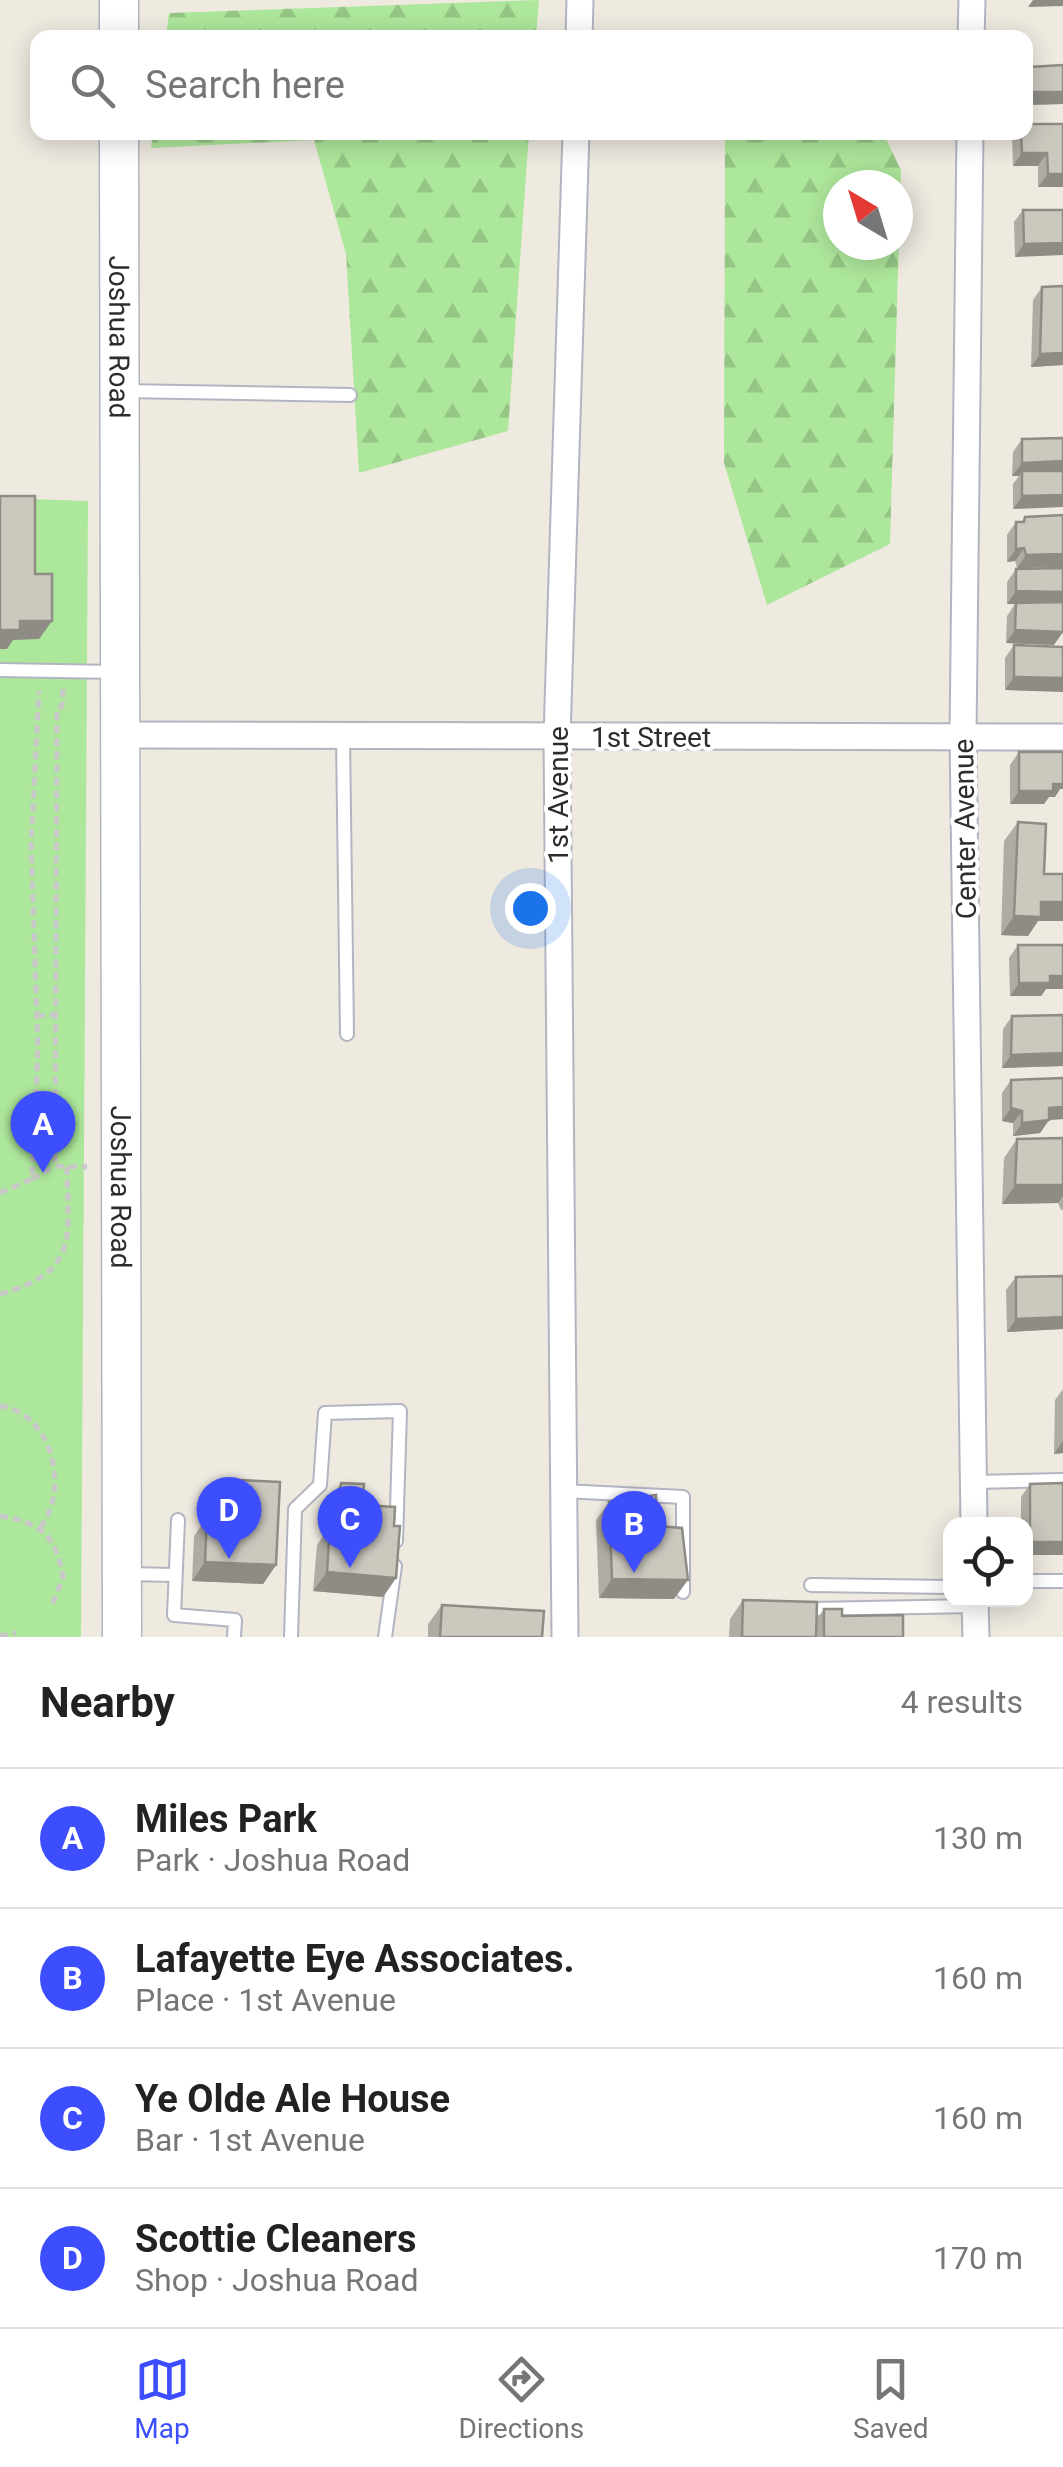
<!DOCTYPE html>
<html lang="en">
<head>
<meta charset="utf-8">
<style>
	:root { --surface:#fff; --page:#f2f2f2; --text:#222; --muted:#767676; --line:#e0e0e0; --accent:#3d4eff }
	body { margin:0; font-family:Roboto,sans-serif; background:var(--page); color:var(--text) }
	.controls { position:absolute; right:30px; bottom:30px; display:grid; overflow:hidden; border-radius:20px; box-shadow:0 5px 25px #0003 }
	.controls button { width:90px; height:90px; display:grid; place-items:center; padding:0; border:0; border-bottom:2px solid var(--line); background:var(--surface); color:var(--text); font:50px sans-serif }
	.compass { position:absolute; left:823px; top:170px; width:90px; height:90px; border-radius:50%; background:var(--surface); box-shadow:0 5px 25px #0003; rotate:322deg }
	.you { position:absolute; left:530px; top:908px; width:35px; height:35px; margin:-25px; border:8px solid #fff; border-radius:50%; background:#1a73e8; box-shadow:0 0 0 15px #1a73e833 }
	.badge { display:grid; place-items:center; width:65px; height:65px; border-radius:50%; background:var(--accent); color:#fff; font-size:32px; font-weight:700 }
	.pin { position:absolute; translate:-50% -82px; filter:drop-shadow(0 2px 5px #0008) }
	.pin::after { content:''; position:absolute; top:52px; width:35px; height:30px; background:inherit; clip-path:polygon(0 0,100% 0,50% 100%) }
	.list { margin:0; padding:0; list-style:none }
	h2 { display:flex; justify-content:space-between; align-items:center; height:130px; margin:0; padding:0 40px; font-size:42px }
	h2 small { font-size:32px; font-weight:400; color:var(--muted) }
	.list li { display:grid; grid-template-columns:65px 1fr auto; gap:30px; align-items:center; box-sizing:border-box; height:140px; padding:0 40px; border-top:2px solid var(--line) }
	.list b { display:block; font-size:38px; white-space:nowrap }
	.list p { margin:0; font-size:32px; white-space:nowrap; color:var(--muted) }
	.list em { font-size:32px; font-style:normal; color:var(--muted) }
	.icon { flex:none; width:55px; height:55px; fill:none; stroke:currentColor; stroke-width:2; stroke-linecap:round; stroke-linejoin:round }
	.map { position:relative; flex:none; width:1063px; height:1637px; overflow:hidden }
	.search { position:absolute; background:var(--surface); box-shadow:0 5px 25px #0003; left:30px; right:30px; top:30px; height:110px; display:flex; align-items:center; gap:25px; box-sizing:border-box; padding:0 35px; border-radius:20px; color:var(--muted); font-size:38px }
	.sheet { height:690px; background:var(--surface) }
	nav { display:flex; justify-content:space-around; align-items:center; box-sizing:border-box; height:140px; border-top:2px solid var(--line); background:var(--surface); font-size:28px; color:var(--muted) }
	nav a { display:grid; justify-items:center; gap:5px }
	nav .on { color:var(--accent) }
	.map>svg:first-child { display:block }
</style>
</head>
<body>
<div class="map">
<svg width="1063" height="1637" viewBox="0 0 1063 1637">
	<defs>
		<pattern id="forest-firs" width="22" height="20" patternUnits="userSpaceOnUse" patternTransform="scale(2.5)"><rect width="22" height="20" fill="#ade79b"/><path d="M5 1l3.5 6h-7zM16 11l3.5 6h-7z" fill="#95c686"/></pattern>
	</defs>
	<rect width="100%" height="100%" fill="#efeae0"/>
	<polygon fill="#ade79b" points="0,498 88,501 81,1637 0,1637"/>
	<g fill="url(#forest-firs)" fill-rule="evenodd">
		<polygon points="539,0 536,37 166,37 169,13"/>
		<polygon points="153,132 529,133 508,431 359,473 346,254 314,140 151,148"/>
		<path d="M725 133H883L901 170 890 544 767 605 724 463ZM898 185V245H838V185Z"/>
	</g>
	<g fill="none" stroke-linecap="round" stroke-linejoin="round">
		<defs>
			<g id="service">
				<polyline points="122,391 350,395"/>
				<polyline points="0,670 115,672"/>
				<polyline points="343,738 347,1034"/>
				<polyline points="974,1482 1063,1480"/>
				<polyline points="563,1491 683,1497 683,1592"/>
				<polyline points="178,1520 174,1615 235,1620 234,1637"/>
				<polyline points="128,1574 175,1575"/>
				<polyline points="1026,1581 1063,1581"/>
				<polyline points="811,1585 950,1587"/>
				<polyline points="811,1609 975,1606"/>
				<polyline points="291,1637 295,1509 320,1485 325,1413 400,1411 396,1541"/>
				<polyline points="385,1637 395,1566"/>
			</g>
			<g id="minor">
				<polyline points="579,38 580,0"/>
				<polyline points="971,38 972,0"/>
				<polyline points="970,132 963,736 974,1524"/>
				<polyline points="118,735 1063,737"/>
				<polyline points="975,1600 976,1637"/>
				<polyline points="565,1637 557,737 576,132"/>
			</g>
			<g id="secondary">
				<polyline points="119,0 119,38"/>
				<path id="s1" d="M119 132 122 1637"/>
			</g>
		</defs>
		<use href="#service" stroke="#b3b4c1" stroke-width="16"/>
		<use href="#minor" stroke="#b3b4c1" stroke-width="29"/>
		<use href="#secondary" stroke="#b3b4c1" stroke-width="41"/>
		<g stroke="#c8c8c8" stroke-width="5" stroke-dasharray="8 5" stroke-linecap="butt">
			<polyline points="63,689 62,706 57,709 55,1166 87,1167"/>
			<polyline points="37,1016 56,1015"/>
			<polyline points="32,1179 55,1166"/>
			<polyline points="0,1193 32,1179 38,1047 31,845 39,691"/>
			<path d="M0 1294C80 1272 68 1237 67 1166"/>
			<path d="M0 1406C53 1413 70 1490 40 1528"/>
			<path d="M0 1516C42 1523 56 1535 63 1578L52 1605"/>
			<polyline points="0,1636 16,1633"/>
		</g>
		<use href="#service" stroke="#fff" stroke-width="12"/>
		<use href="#minor" stroke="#fff" stroke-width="25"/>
		<use href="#secondary" stroke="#fff" stroke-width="38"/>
	</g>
	<g fill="#afaca3">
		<polygon points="1030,67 1063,104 1026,105 1026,73"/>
		<polygon points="1063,124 1063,187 1038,187 1038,166 1013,166 1012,137 1015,132 1026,132"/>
		<polygon points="1023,210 1063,210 1015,257 1014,222"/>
		<polygon points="1042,287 1063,365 1031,367 1033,300"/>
		<polygon points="1063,438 1013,509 1013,484 1019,476 1012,476 1013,452 1022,439"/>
		<polygon points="1063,515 1063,567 1017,568 1015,561 1007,562 1007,535 1016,522 1021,522 1025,517"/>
		<polygon points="1016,569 1054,645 1006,643 1007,616 1015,604 1007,604 1007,582"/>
		<polygon points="1014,645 1063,647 1005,690 1005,658"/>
		<polygon points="1019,752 1063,752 1063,789 1060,789 1055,797 1049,797 1044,804 1010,804 1010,765"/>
		<polygon points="1018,822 1044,874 1063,874 1063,921 1038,921 1028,936 1001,935 1004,841"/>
		<polygon points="1018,945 1046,989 1041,996 1010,996 1009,958"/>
		<polygon points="1012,1016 1063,1066 1002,1068 1003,1029"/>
		<polygon points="1063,1078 1063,1119 1049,1120 1040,1133 1013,1136 1013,1123 1002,1121 1002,1093 1011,1080"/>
		<polygon points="1063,1138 1063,1210 1061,1210 1058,1203 1002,1204 1004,1158 1017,1139"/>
		<polygon points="1063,1276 1063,1329 1007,1332 1006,1290 1016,1277"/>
		<polygon points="1063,1389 1063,1453 1054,1454 1055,1400"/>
		<polygon points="238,1480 276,1565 263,1584 192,1581 194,1536 207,1517 224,1518 225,1499"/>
		<polygon points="341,1483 362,1505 394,1526 396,1578 383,1597 313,1591 317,1545 326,1532 328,1502"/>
		<polygon points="1063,1483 1063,1555 1026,1555 1026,1524 1021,1524 1021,1497 1030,1484"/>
		<polygon points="609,1502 657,1526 674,1599 599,1598 596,1520"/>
		<polygon points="743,1600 816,1620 824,1609 903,1637 729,1637 730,1619"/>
		<polygon points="442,1605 542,1637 428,1637 428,1624"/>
	</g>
	<g fill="#8e8c85">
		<polygon points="1033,0 1063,0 1063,6 1028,7"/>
		<polygon points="1031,92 1063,92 1063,104 1026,105 1026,100"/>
		<polygon points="1022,153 1047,153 1038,166 1013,166"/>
		<polygon points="1048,174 1063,174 1063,187 1038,187"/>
		<polygon points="1063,243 1063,255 1015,257 1024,244"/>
		<polygon points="1063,353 1063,365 1031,367 1040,354"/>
		<polygon points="1063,461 1063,473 1022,471 1019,476 1012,476 1022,463"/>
		<polygon points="1063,495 1063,507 1013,509 1022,496"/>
		<polygon points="1024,548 1015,561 1007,562 1016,549"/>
		<polygon points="1063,554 1063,567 1017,568 1026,555"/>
		<polygon points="1016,591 1063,592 1063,605 1007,604"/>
		<polygon points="20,621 52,621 39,639 13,640 7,649 0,649 0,630"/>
		<polygon points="1015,630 1063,632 1054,645 1006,643"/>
		<polygon points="1014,677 1063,678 1063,692 1005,690"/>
		<polygon points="1063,777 1063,789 1060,789 1055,797 1049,797 1044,804 1010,804 1019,791 1053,784"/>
		<polygon points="1041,902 1063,902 1063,921 1038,921 1028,936 1001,935 1014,916"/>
		<polygon points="1050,976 1063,976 1063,989 1046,989 1041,996 1010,996 1019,983"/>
		<polygon points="1063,1053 1063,1066 1002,1068 1011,1055"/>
		<polygon points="1063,1107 1063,1119 1049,1120 1040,1133 1013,1136 1022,1123 1049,1108"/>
		<polygon points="1011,1108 1022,1111 1013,1123 1002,1121"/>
		<polygon points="1015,1185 1063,1185 1063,1196 1058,1203 1002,1204"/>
		<polygon points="1063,1317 1063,1329 1007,1332 1016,1319"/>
		<polygon points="1063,1441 1063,1453 1054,1454"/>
		<polygon points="1030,1542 1063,1542 1063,1555 1026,1555 1026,1548"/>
		<polygon points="205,1562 276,1565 263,1584 192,1581"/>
		<polygon points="327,1572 396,1578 383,1597 313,1591"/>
		<polygon points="612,1579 688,1580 674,1599 599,1598"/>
	</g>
	<g fill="#cbc8be" stroke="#8e8c85" stroke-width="2.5">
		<polygon points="1063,65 1063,92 1031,92 1030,67"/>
		<polygon points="1026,124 1063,124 1063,174 1048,174 1047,153 1022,153 1021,132 1026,132"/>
		<polygon points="1023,210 1063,210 1063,243 1024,244"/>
		<polygon points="1063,286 1063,353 1040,354 1042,287"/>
		<polygon points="1063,438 1063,461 1022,463 1022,439"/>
		<polygon points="1022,471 1063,471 1063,495 1022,496"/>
		<polygon points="0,496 35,496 35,574 52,574 52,621 20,621 20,630 0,630"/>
		<polygon points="1063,515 1063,554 1026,555 1024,548 1016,549 1016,522 1024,522 1025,517"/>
		<polygon points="1063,568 1063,592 1016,591 1016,569"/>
		<polygon points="1063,602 1063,632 1015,630 1016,603"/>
		<polygon points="1014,645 1063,647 1063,678 1014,677"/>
		<polygon points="1019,752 1063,752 1063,784 1053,784 1053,791 1019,791"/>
		<polygon points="1018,822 1046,824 1044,874 1063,874 1063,902 1041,902 1041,917 1014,916"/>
		<polygon points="1018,945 1063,945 1063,976 1050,976 1050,983 1019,983"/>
		<polygon points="1063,1015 1063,1053 1011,1055 1012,1016"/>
		<polygon points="1063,1078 1063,1107 1049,1108 1049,1120 1022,1123 1022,1111 1011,1108 1011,1080"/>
		<polygon points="1063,1138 1063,1185 1015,1185 1017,1139"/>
		<polygon points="1063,1276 1063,1317 1016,1319 1016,1277"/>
		<polygon points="238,1480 280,1482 276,1565 205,1562 207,1517 236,1518"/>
		<polygon points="341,1483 364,1484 362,1505 395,1507 394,1526 400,1526 396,1578 327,1572 330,1526 338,1525"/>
		<polygon points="1063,1483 1063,1542 1030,1542 1030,1484"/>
		<polygon points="656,1495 657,1526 682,1528 688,1580 612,1579 609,1502"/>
		<polygon points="743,1600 817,1602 816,1637 742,1637"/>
		<polygon points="442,1605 544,1611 542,1637 440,1637"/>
		<polygon points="824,1609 842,1609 842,1616 903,1615 903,1637 824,1637"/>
	</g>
	<g text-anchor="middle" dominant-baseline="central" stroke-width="8" stroke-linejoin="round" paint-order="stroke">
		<g font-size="28" fill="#2d2d2d" stroke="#fff">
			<text stroke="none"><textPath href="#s1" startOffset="205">Joshua Road</textPath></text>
			<text x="651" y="737">1st Street</text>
			<text transform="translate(558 795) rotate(-90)">1st Avenue</text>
			<text transform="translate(965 829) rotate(-91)">Center Avenue</text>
			<text stroke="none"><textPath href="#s1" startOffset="1055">Joshua Road</textPath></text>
		</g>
	</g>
</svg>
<div class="controls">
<button><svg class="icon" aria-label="locate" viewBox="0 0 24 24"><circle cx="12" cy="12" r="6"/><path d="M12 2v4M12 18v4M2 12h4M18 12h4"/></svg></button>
</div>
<svg class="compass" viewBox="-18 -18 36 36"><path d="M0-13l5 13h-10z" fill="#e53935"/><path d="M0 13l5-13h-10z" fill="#767676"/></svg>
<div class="you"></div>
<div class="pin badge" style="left:43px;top:1173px">A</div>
<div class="pin badge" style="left:634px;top:1573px">B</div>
<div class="pin badge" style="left:350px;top:1568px">C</div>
<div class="pin badge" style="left:229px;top:1559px">D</div>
<div class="search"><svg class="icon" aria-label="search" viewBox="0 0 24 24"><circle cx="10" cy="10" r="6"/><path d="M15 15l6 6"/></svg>Search here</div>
</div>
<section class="sheet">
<h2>Nearby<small>4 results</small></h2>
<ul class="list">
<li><span class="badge">A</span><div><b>Miles Park</b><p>Park · Joshua Road</p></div><em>130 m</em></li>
<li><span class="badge">B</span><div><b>Lafayette Eye Associates.</b><p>Place · 1st Avenue</p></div><em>160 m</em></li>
<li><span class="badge">C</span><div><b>Ye Olde Ale House</b><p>Bar · 1st Avenue</p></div><em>160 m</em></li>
<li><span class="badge">D</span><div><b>Scottie Cleaners</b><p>Shop · Joshua Road</p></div><em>170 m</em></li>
</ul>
</section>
<nav>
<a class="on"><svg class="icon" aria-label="map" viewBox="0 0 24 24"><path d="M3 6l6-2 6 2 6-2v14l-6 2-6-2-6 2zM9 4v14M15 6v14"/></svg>Map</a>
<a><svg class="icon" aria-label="directions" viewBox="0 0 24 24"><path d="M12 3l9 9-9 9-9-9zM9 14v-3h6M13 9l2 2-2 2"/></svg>Directions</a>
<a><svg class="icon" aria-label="saved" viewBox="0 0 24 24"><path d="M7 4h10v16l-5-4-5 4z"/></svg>Saved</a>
</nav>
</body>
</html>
